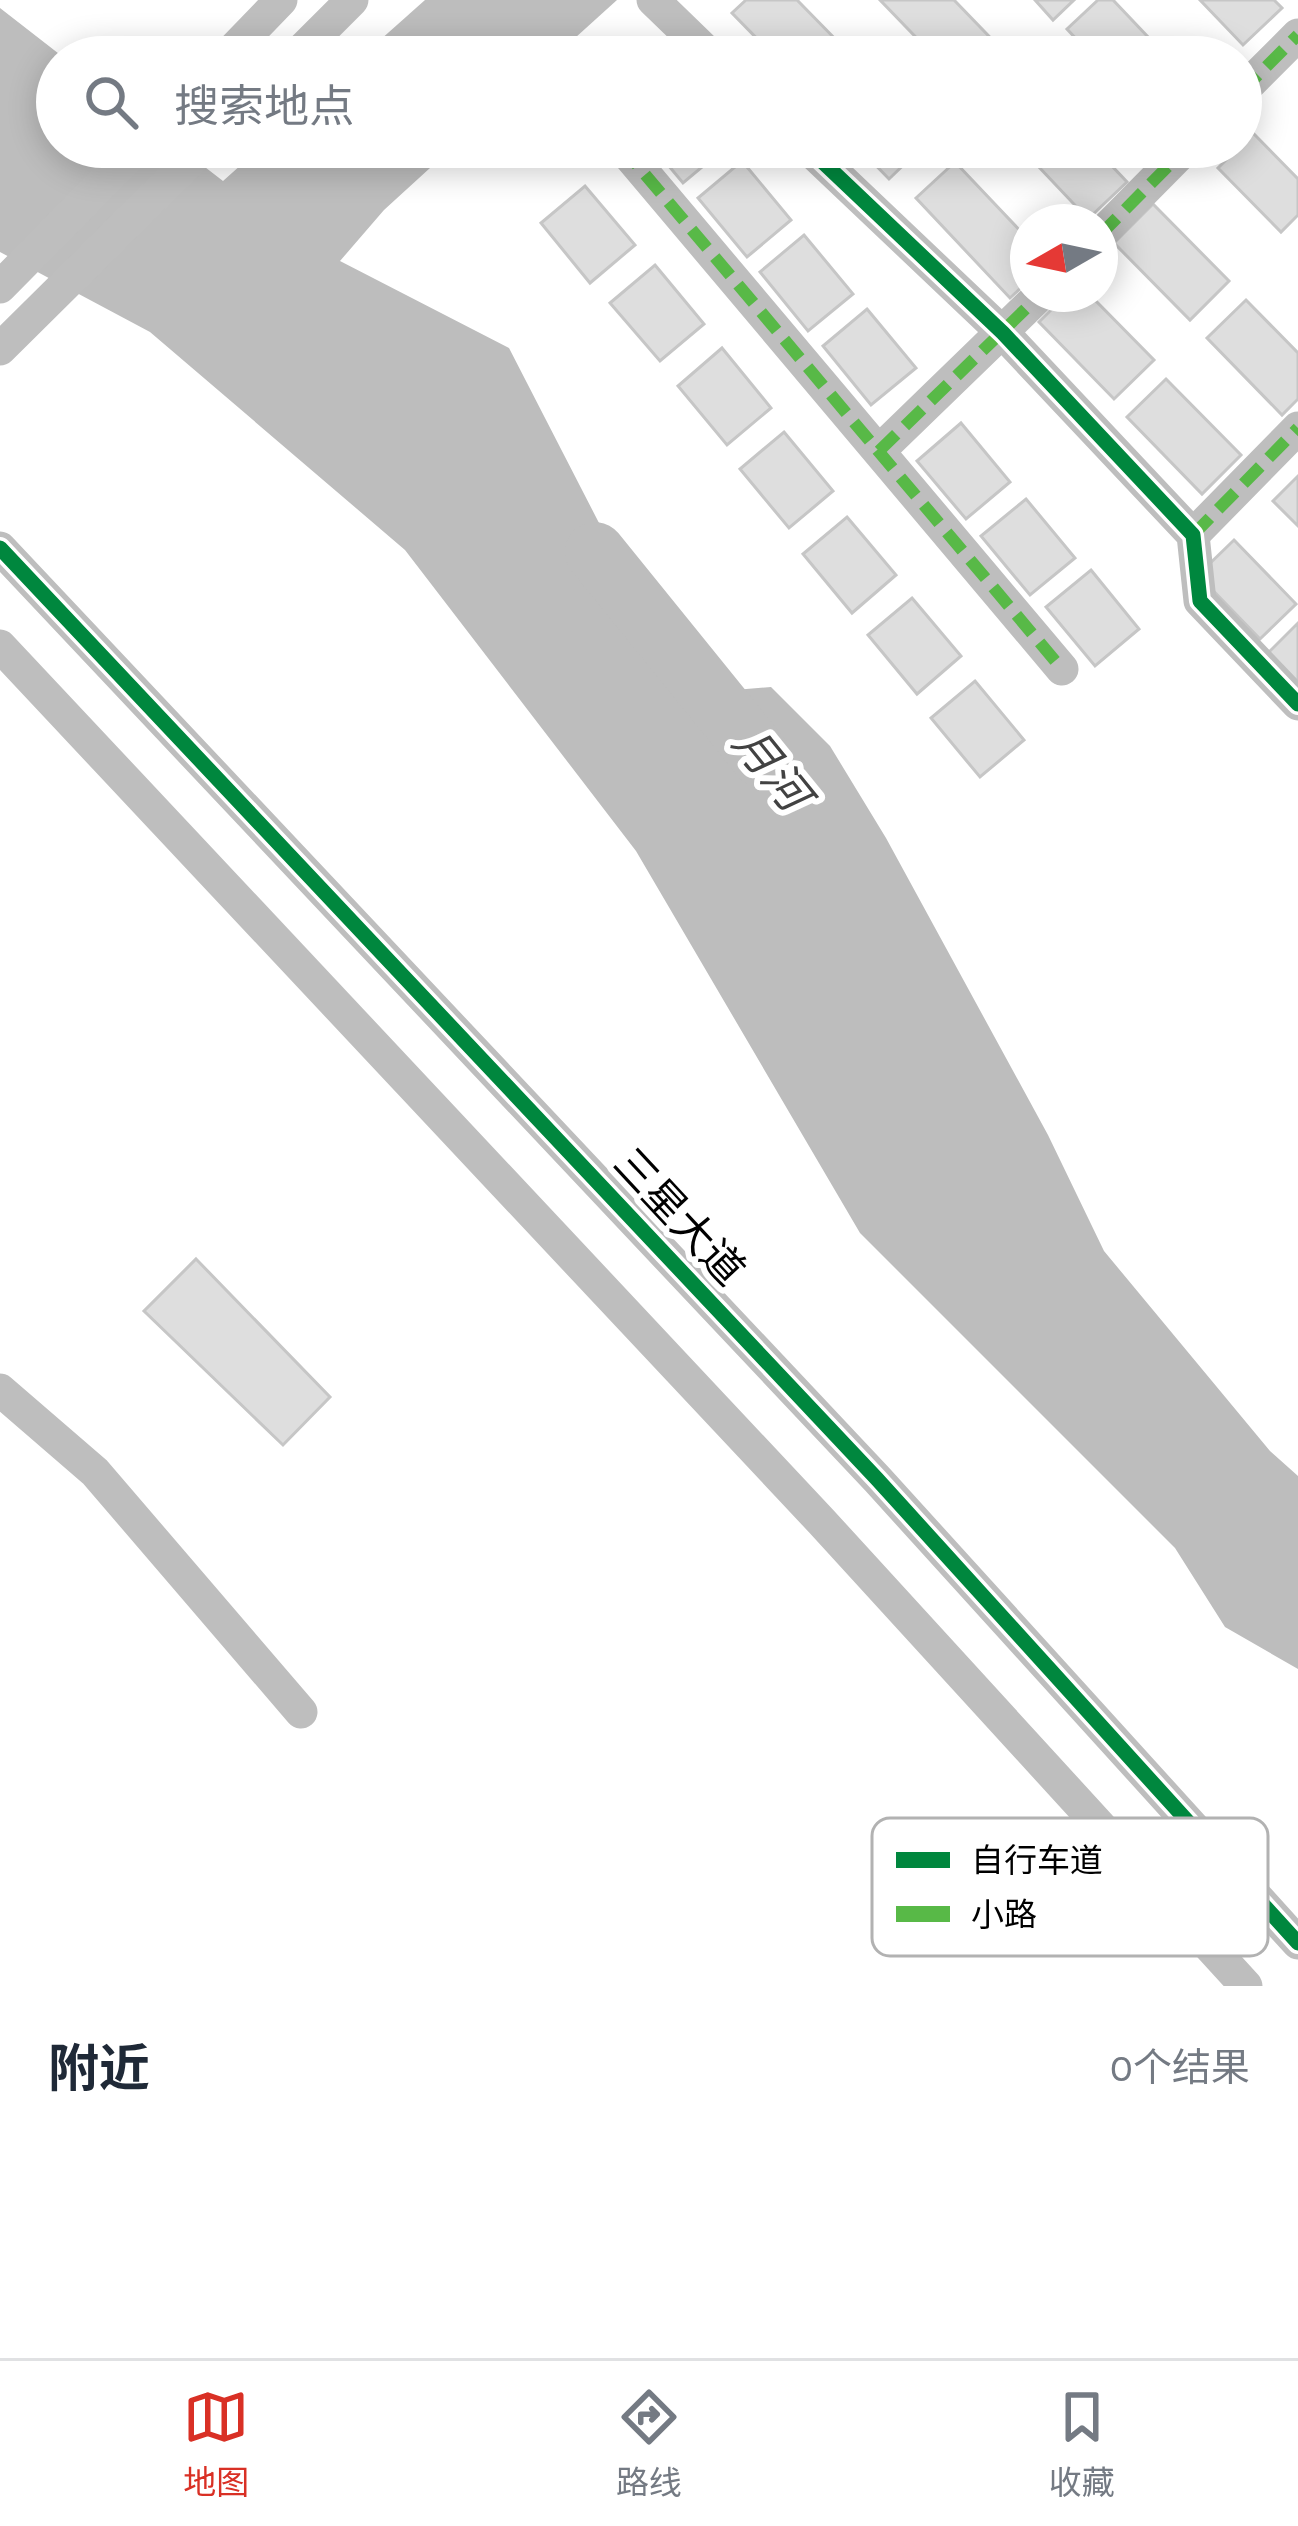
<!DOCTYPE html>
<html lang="zh">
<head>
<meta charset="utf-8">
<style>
	:root { --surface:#fff; --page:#f2f2f3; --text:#1f2937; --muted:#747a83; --line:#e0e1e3; --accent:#d93025 }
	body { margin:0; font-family:Karla,"Noto Sans SC",sans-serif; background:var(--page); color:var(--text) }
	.compass { position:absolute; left:1010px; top:204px; width:108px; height:108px; border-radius:50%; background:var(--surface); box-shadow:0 6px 30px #0003; rotate:261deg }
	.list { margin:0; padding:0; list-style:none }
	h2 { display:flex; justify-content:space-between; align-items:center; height:156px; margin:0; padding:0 48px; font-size:51px }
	h2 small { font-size:39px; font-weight:400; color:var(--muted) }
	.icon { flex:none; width:66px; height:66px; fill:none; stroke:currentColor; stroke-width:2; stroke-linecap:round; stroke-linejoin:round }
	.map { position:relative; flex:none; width:1298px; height:1986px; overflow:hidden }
	.search { position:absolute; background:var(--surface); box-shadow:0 6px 30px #0003; left:36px; right:36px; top:36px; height:132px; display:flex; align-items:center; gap:30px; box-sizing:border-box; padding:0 42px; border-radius:66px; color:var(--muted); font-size:45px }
	.sheet { height:372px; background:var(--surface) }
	nav { display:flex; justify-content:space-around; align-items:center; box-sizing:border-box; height:168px; border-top:3px solid var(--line); background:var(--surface); font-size:33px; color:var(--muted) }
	nav a { display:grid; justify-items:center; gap:6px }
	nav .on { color:var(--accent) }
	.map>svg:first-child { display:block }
</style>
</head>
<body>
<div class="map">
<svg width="1298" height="1986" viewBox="0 0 1298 1986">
	<rect width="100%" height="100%" fill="#fff"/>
	<g fill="#bdbdbd">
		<polygon points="425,0 617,0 554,57 361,57"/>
		<polygon points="0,8 63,57 57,57 57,147 179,147 223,181 261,147 453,147 384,210 340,261 509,348 687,694 771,687 830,746 886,838 1048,1135 1104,1251 1270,1451 1298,1476 1298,1669 1225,1627 1175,1548 860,1233 636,851 405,550 150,332 0,252"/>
	</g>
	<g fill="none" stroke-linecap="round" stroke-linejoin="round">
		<polyline stroke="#bdbdbd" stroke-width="60" points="595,552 761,757"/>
	</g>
	<g fill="#dedede" stroke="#c6c6c6" stroke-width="3">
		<polygon points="746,0 797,0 847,51 842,57 775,57 732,13"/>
		<polygon points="880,0 954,0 1009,57 935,57"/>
		<polygon points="1035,0 1074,0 1053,20"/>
		<polygon points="1098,0 1113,0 1167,57 1093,57 1067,29"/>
		<polygon points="1200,0 1274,0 1282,8 1243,45"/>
		<polygon points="1253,133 1298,179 1298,215 1281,232 1218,168"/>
		<polygon points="653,147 726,147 683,183"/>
		<polygon points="858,147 922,147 889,179"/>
		<polygon points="1020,147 1094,147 1127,182 1088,219"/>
		<polygon points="742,161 791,220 747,257 698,198"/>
		<polygon points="955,162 1028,239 1028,281 1010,298 916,198"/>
		<polygon points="585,186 635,245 590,283 541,223"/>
		<polygon points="1153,204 1229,281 1190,320 1114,243"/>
		<polygon points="804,235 853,294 808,331 760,272"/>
		<polygon points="655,265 704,324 660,361 610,303"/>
		<polygon points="1067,294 1089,294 1154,360 1114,399 1039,322"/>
		<polygon points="1246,300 1298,353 1298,399 1282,415 1207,338"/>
		<polygon points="867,309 916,368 871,405 823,346"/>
		<polygon points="722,348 771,408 727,445 678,386"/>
		<polygon points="1166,379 1241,455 1202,494 1127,417"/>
		<polygon points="961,423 1010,482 966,519 917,461"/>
		<polygon points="784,432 833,491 789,528 740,469"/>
		<polygon points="1298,476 1298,526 1273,501"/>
		<polygon points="1026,499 1075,558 1030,595 981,536"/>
		<polygon points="847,517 896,575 852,613 803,554"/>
		<polygon points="1234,540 1296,604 1260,639 1198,575"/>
		<polygon points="1091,570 1139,629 1095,666 1046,607"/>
		<polygon points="912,598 961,656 917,694 868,635"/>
		<polygon points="1298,623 1298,683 1268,653"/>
		<polygon points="975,681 1024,740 980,777 931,718"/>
		<polygon points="196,1259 330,1397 283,1445 144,1311"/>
	</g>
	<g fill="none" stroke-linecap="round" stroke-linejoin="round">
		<g stroke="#bebebe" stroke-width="33">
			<polyline points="653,0 712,57"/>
			<polyline points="226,57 281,0"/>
			<polyline points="295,57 352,0"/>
			<polyline points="1241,92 1298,35"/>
			<polyline points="622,147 1062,669"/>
			<polyline points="807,147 1003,333 1193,535 1200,601 1298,704"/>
			<polyline points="1100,235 1187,147"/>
			<polyline points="0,287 138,147"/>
			<polyline points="0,349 204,147"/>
			<polyline points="879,451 1041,294"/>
			<polyline points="1193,535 1298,428"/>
			<polyline points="0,548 877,1479 1298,1943"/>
			<polyline points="0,646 821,1521 1246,1986"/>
			<polyline points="0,1390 95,1472 301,1712"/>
		</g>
		<g stroke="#58b947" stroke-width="12" stroke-dasharray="24 12" stroke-linecap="butt">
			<polyline points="1241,92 1298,35"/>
			<polyline points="622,147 1062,669"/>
			<polyline points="1100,235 1187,147"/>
			<polyline points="879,451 1041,294"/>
			<polyline points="1193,535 1298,428"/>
		</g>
		<defs>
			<g id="cycleway">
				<polyline points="807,147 1003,333 1193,535 1200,601 1298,704"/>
				<polyline points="0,548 877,1479 1298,1943"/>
			</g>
		</defs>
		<use href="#cycleway" stroke="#fff" stroke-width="22"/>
		<use href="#cycleway" stroke="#00873e" stroke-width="15"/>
	</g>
	<g text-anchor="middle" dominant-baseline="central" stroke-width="12" stroke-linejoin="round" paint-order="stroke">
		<g font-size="42" fill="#000" stroke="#fff">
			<text transform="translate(679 1217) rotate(47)">三星大道</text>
		</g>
		<g font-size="45" font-style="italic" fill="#424242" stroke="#fff">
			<text transform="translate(771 769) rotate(51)">月河</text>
		</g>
	</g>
	<rect x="872" y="1818" width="396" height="138" rx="18" fill="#fff" stroke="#b2b2b2" stroke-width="3"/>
	<rect x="896" y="1852" width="54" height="16" fill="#00873e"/>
	<rect x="896" y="1906" width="54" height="16" fill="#58b947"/>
	<g font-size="33" fill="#000">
		<text x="971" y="1872">自行车道</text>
		<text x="971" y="1926">小路</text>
	</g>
</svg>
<svg class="compass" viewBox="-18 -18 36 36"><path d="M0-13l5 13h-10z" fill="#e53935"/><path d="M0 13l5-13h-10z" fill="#747a83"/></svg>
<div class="search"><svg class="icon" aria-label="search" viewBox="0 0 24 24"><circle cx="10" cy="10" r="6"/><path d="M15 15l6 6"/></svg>搜索地点</div>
</div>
<section class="sheet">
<h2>附近<small>0个结果</small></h2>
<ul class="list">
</ul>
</section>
<nav>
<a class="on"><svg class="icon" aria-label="map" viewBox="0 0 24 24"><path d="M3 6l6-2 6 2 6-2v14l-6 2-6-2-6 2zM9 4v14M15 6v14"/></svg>地图</a>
<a><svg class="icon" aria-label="directions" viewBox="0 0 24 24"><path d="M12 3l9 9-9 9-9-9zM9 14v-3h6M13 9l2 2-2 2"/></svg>路线</a>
<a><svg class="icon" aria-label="saved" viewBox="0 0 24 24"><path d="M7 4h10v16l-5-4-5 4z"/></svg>收藏</a>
</nav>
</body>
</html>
